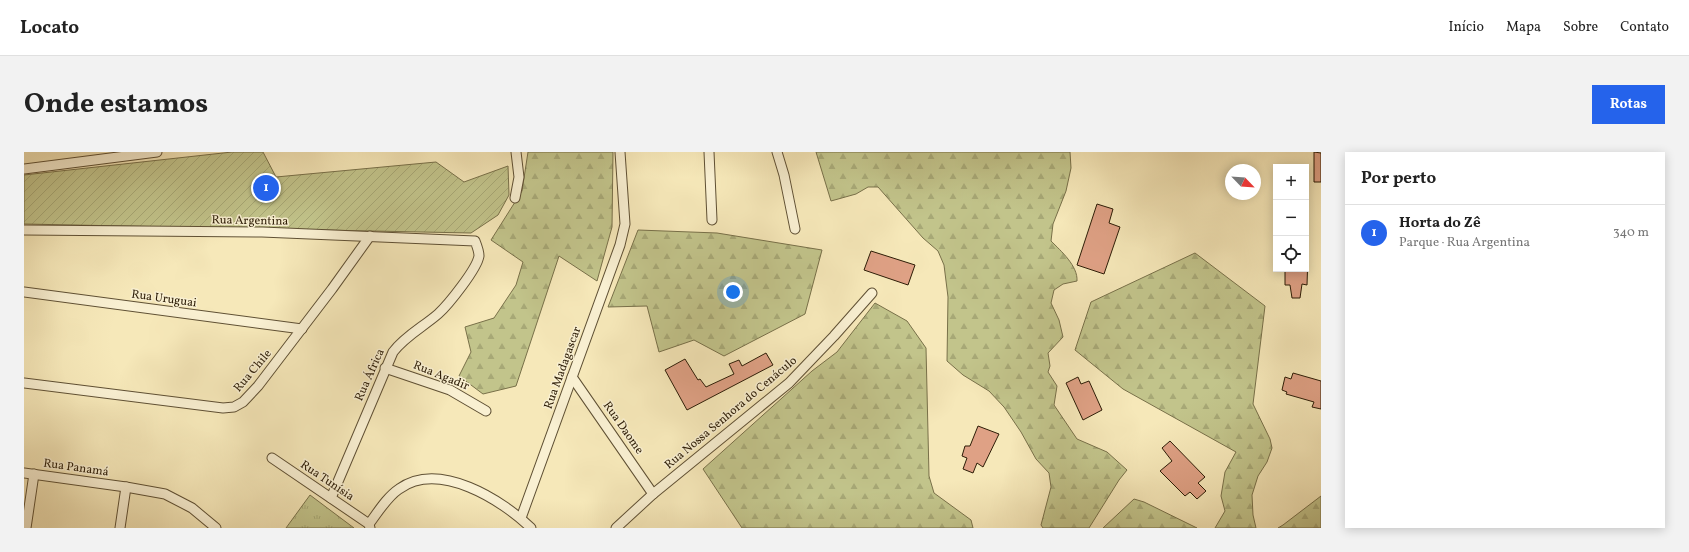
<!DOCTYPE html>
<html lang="pt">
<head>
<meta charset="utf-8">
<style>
	:root { --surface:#fff; --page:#f2f2f2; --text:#222; --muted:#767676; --line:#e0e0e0; --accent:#2563eb }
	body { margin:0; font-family:Vollkorn,serif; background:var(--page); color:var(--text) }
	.controls { position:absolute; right:12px; top:12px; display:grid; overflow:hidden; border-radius:0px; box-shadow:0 2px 10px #0003 }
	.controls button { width:36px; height:36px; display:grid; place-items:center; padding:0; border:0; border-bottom:1px solid var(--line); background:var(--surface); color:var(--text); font:20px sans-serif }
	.compass { position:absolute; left:1201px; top:12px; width:36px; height:36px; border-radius:50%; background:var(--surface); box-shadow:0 2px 10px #0003; rotate:115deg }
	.you { position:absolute; left:709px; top:140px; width:14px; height:14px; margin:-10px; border:3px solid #fff; border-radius:50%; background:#1a73e8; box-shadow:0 0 0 6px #1a73e833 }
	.badge { display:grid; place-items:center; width:26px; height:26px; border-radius:50%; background:var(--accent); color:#fff; font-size:13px; font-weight:700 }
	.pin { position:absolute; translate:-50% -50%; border:2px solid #fff; box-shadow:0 1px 4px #0006 }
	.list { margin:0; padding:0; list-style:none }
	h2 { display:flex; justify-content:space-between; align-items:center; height:52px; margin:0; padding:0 16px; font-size:17px }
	h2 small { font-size:13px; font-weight:400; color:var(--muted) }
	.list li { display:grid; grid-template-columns:26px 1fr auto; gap:12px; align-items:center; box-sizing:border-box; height:56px; padding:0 16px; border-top:1px solid var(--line) }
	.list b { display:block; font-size:15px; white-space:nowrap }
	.list p { margin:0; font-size:13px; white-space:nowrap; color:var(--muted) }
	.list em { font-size:13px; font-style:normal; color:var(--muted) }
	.icon { flex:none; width:22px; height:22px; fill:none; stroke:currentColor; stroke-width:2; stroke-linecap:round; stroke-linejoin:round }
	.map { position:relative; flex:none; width:1297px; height:376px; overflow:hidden; border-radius:0px }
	header { display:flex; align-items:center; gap:24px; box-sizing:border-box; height:56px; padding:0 20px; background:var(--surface); border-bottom:1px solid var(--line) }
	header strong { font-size:19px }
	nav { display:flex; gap:22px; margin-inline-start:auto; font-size:14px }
	.intro { display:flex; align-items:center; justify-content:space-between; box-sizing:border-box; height:96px; padding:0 24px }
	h1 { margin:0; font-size:28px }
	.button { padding:10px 18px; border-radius:0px; background:var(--accent); color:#fff; font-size:14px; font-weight:700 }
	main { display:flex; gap:24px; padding:0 24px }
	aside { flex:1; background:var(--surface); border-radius:0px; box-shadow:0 2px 10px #0003 }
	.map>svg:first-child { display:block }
</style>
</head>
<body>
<header>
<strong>Locato</strong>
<nav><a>Início</a><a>Mapa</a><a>Sobre</a><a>Contato</a></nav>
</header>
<div class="intro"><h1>Onde estamos</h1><a class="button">Rotas</a></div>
<main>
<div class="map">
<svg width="1297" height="376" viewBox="0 0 1297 376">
	<defs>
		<pattern id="grass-tufts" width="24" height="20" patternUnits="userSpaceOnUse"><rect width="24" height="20" fill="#c2c48b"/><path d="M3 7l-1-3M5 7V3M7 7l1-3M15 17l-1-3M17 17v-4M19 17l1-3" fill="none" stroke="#a7a876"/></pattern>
		<pattern id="forest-firs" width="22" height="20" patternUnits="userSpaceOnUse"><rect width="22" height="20" fill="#c2c48b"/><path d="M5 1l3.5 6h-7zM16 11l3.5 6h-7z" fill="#a7a876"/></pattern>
		<pattern id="garden-furrows" width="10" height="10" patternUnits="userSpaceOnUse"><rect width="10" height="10" fill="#c2c48b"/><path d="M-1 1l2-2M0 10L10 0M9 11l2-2" fill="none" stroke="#a7a876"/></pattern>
	</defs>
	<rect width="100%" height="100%" fill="#f6e8b9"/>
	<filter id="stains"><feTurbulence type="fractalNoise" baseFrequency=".005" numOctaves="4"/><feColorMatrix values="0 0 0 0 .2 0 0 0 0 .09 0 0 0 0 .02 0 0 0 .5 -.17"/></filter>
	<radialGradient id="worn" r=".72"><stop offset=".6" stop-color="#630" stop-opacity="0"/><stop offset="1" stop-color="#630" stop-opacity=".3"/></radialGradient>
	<polygon fill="url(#grass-tufts)" stroke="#787049" points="286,343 330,376 262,376"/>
	<g fill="url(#forest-firs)" stroke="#787049">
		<polygon points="504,0 589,0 588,75 573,129 535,104 492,234 459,242 435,224 447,200 441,175 470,166 492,133 499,110 467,88 498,39"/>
		<path d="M792 0H1046L1047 16 1042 39 1029 72 1027 89C1037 99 1054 114 1053 129L1039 132 1030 138 1027 151 1035 168 1039 185 1024 201 1026 214 1024 220 1033 234 1030 253 1053 287 1083 300 1103 318 1095 328 1065 376H1019L1017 373 1027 335 1025 321 1012 307 997 280 980 255 965 239 939 223 923 209 924 145 920 113 914 99 899 86 854 35H844L832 42 807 49Z"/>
		<polygon points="614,78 693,81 798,98 781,162 700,204 670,188 635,200 623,154 584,155"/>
		<polygon points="1171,101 1241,154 1229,252 1246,287 1248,296 1243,310 1234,324 1228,343 1229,363 1232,376 1191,376 1201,359 1197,344 1201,320 1212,300 1099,237 1051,198 1067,150"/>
		<polygon points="851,151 883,169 902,196 905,324 910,341 947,368 949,376 718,376 679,317 788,219 813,200"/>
		<polygon points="1297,344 1297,376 1254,376 1259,373"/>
		<polygon points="1110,347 1120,350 1173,376 1079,376"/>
	</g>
	<polygon fill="url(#garden-furrows)" stroke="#787049" points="208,0 239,0 252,25 412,10 440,30 484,14 485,43 474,63 447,81 0,72 0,23"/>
	<g fill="#dfa185" stroke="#2d1d07">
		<polygon points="1290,0 1297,1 1297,30 1290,30"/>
		<polygon points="1073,52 1089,57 1085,71 1096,75 1080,122 1053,113"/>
		<polygon points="847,99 891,113 884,133 840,118"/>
		<polygon points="1282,102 1284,102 1283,133 1278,132 1276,146 1268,146 1266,133 1261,133 1261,117 1282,117"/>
		<polygon points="742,201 749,213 663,258 641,218 661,207 674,228 676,227 682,235 710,222 705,212 715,208 718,214"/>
		<polygon points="1269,221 1297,229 1297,257 1288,255 1290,250 1262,242 1263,240 1258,238 1261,225 1267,227"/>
		<polygon points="1054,225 1057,232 1065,229 1078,258 1059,268 1042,231"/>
		<polygon points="954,274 975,282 959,315 953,311 949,321 939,317 943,306 938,304 941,294 946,294"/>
		<polygon points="1146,289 1181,325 1174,331 1182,339 1173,347 1166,340 1161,344 1136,319 1148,309 1138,296"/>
	</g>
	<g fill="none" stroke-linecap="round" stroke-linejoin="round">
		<defs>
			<g id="street">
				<polyline points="685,0 688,68"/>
				<polyline points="753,0 760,23 771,77"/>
				<polyline points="0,17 133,0"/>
				<polyline points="491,46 495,25 492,0"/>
				<path d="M0 78 238 80 451 89C453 94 455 99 455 104 453 117 424 153 414 162 399 175 381 184 369 200L307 346"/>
				<polyline points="0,140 278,177"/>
				<polyline points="361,216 426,238 462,259"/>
				<polyline points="548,225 629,342"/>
				<polyline points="0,231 199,256 210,255 219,250 234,234 308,137 346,84"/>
				<polyline points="248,306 345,372"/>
				<polyline points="0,321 102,335 141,342 168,356 192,376"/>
				<polyline points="497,366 596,93 601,72 596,0"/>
				<polyline points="2,376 10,322"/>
				<polyline points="96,376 102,335"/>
				<path d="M346 376 345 372C354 360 363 345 375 337 415 308 478 348 507 376"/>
				<polyline points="592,376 629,342 765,231 810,184 848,141"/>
			</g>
		</defs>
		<use href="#street" stroke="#5f5034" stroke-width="11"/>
		<use href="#street" stroke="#f9f0d2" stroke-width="9"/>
	</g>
	<g text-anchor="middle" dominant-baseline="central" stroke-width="3" stroke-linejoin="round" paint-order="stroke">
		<g font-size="12" fill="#2d1d07" stroke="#f9f0d2">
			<text transform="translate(226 69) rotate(1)">Rua Argentina</text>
			<text transform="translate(140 147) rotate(8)">Rua Uruguai</text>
			<text transform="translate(539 216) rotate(-70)">Rua Madagascar</text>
			<text transform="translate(229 219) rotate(-50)">Rua Chile</text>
			<text transform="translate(346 223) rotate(-66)">Rua África</text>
			<text transform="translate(417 224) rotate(22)">Rua Agadir</text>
			<text transform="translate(707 261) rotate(-40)">Rua Nossa Senhora do Cenáculo</text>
			<text transform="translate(599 276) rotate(55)">Rua Daome</text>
			<text transform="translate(52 316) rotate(8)">Rua Panamá</text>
			<text transform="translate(303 329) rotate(34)">Rua Tunísia</text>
		</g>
	</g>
	<rect width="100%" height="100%" filter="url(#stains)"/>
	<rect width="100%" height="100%" fill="url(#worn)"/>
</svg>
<div class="controls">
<button>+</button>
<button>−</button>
<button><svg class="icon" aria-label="locate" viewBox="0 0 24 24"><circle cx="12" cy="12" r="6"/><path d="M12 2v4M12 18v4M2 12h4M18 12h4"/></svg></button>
</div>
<svg class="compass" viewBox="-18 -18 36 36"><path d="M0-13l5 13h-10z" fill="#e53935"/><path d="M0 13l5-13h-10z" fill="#767676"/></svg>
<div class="you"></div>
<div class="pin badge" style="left:242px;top:36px">1</div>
</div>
<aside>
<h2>Por perto<small></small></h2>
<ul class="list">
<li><span class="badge">1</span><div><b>Horta do Zê</b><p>Parque · Rua Argentina</p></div><em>340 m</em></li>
</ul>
</aside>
</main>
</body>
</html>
